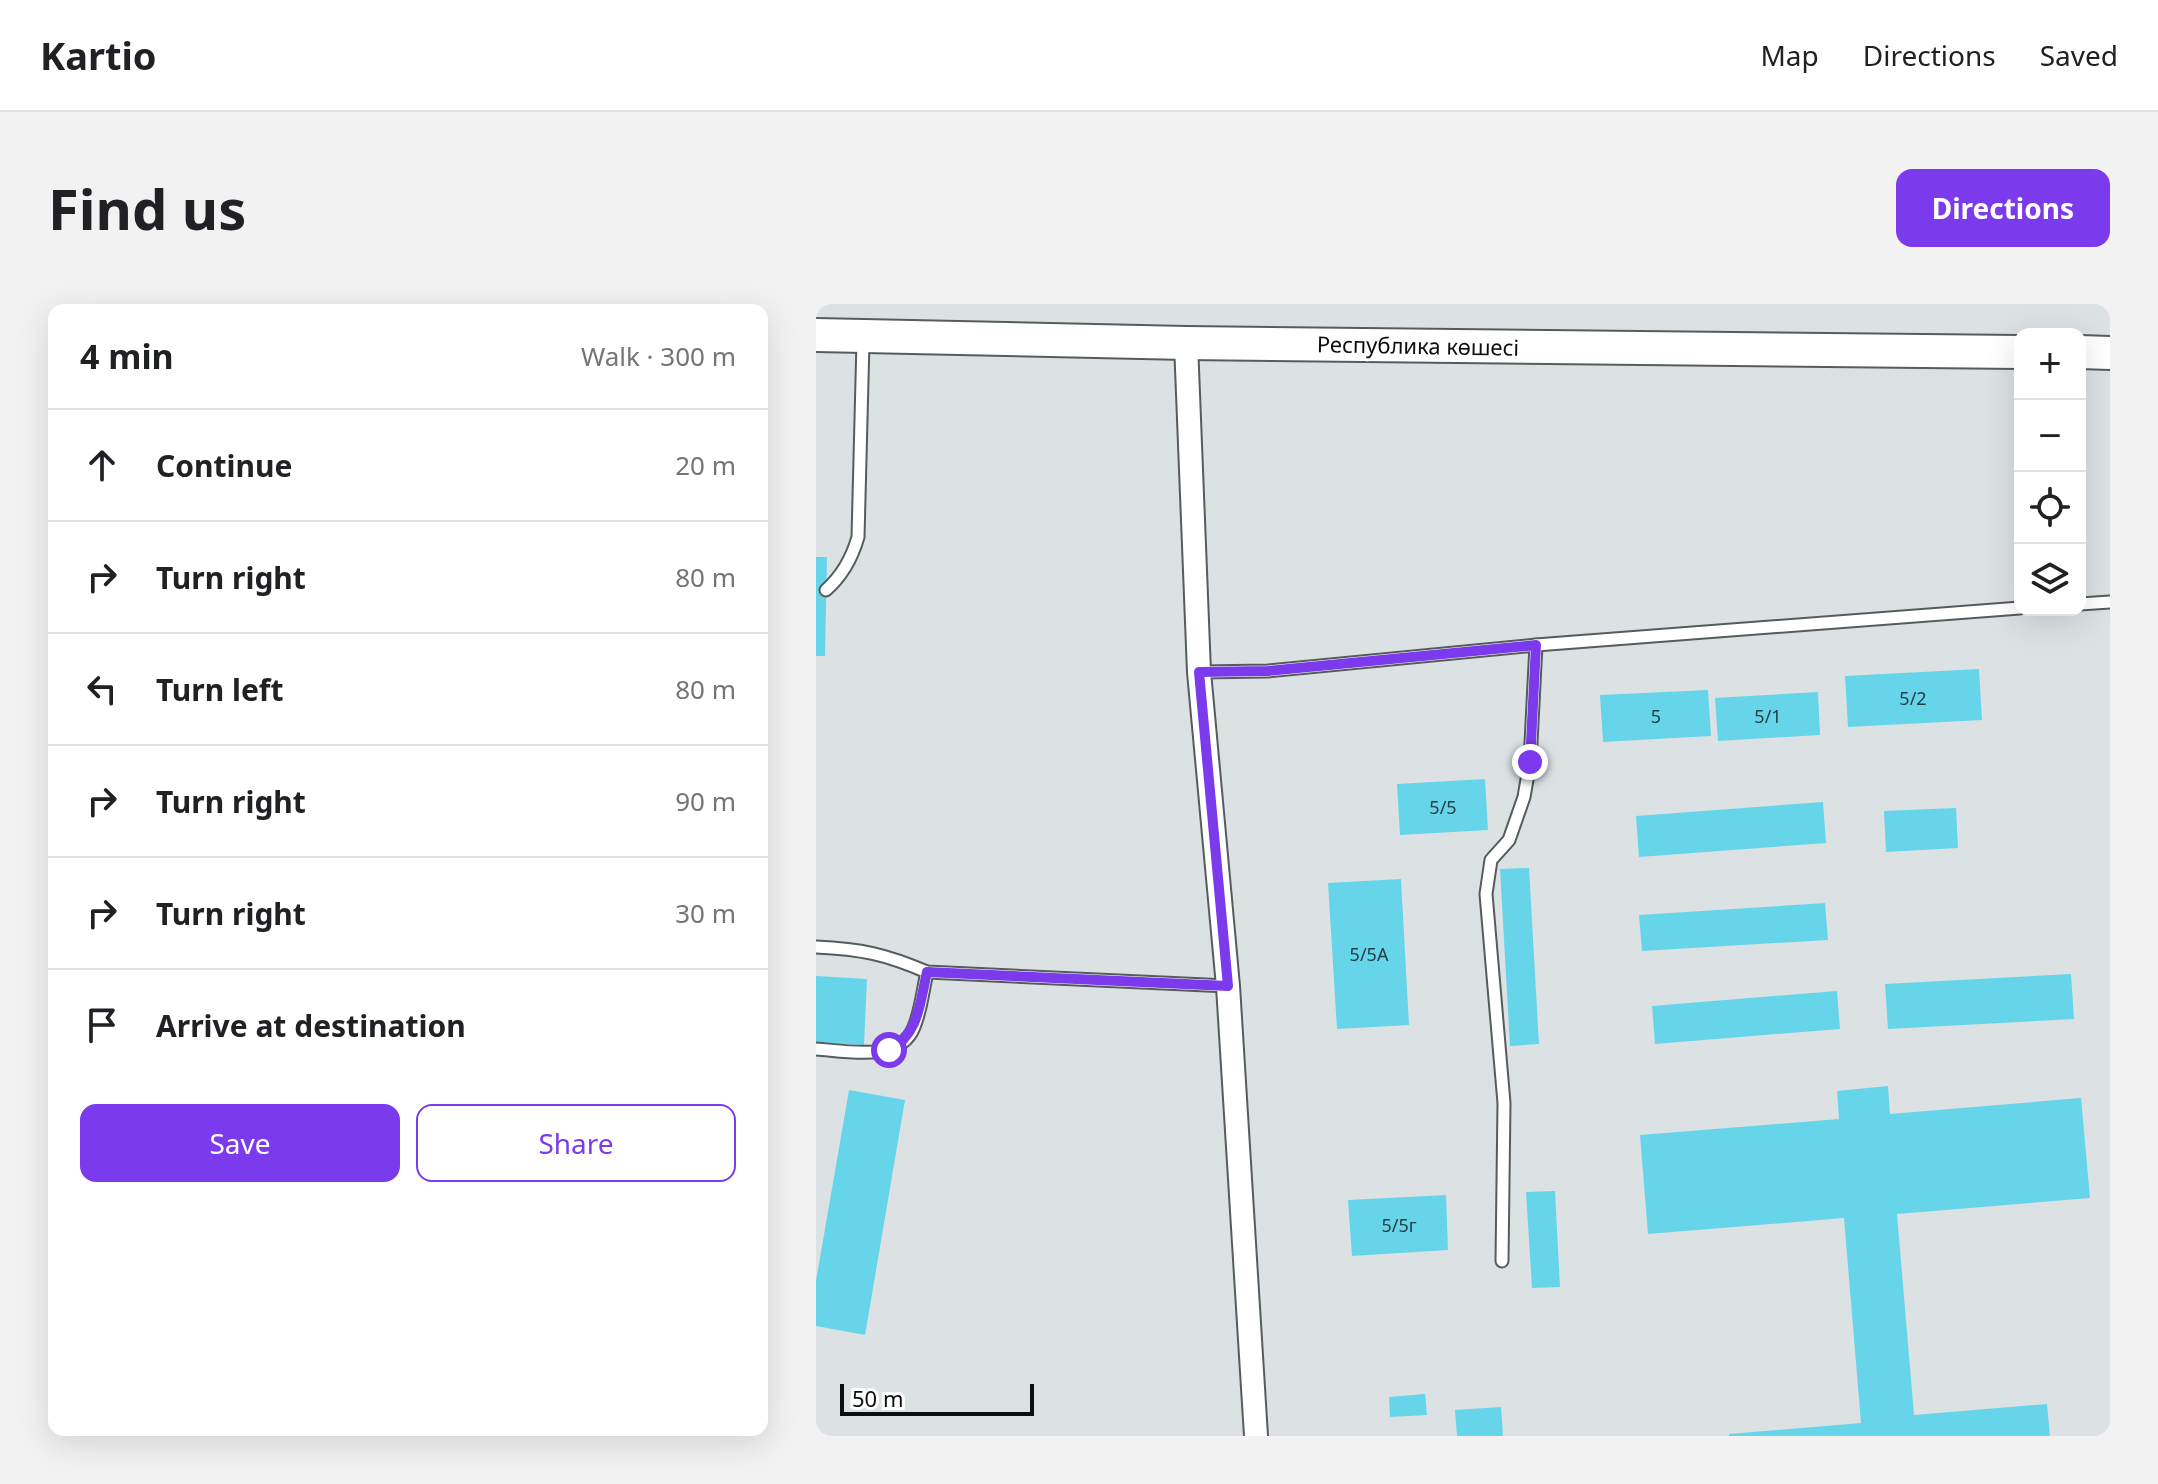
<!DOCTYPE html>
<html lang="en">
<head>
<meta charset="utf-8">
<style>
	:root { --surface:#fff; --page:#f2f2f2; --text:#202124; --muted:#757577; --line:#e0e0e0; --accent:#7c3aed }
	body { margin:0; font-family:"Noto Sans",sans-serif; background:var(--page); color:var(--text) }
	.controls { position:absolute; right:24px; top:24px; display:grid; overflow:hidden; border-radius:16px; box-shadow:0 8px 32px #0002 }
	.controls button { width:72px; height:72px; display:grid; place-items:center; padding:0; border:0; border-bottom:2px solid var(--line); background:var(--surface); color:var(--text); font:40px sans-serif }
	.scale { position:absolute; left:24px; bottom:20px; width:194px; box-sizing:border-box; padding-left:8px; border:4px solid #0c0e0f; border-top:0; font-size:22px; line-height:28px; white-space:nowrap; color:#0c0e0f; -webkit-text-stroke:6px #fff; paint-order:stroke }
	.stop { position:absolute; width:24px; height:24px; margin:-18px; border:6px solid #7c3aed; border-radius:50%; background:#fff }
	.stop.end { background:#7c3aed; border-color:#fff; box-shadow:0 2px 8px #0008 }
	.list { margin:0; padding:0; list-style:none }
	h2 { display:flex; justify-content:space-between; align-items:center; height:104px; margin:0; padding:0 32px; font-size:34px }
	h2 small { font-size:26px; font-weight:400; color:var(--muted) }
	.list li { display:grid; grid-template-columns:52px 1fr auto; gap:24px; align-items:center; box-sizing:border-box; height:112px; padding:0 32px; border-top:2px solid var(--line) }
	.list b { display:block; font-size:30px; white-space:nowrap }
	.list em { font-size:26px; font-style:normal; color:var(--muted) }
	.actions { display:flex; gap:16px; padding:24px 32px }
	.actions a { flex:1; padding:18px 0; border:2px solid var(--accent); border-radius:16px; text-align:center; font-size:28px; color:var(--accent) }
	.actions .main { background:var(--accent); color:#fff }
	.icon { flex:none; width:44px; height:44px; fill:none; stroke:currentColor; stroke-width:2; stroke-linecap:round; stroke-linejoin:round }
	.map { position:relative; flex:none; width:1294px; height:1132px; overflow:hidden; border-radius:16px }
	header { display:flex; align-items:center; gap:48px; box-sizing:border-box; height:112px; padding:0 40px; background:var(--surface); border-bottom:2px solid var(--line) }
	header strong { font-size:38px }
	nav { display:flex; gap:44px; margin-inline-start:auto; font-size:28px }
	.intro { display:flex; align-items:center; justify-content:space-between; box-sizing:border-box; height:192px; padding:0 48px }
	h1 { margin:0; font-size:56px }
	.button { padding:20px 36px; border-radius:16px; background:var(--accent); color:#fff; font-size:28px; font-weight:700 }
	main { display:flex; gap:48px; padding:0 48px }
	aside { flex:1; background:var(--surface); border-radius:16px; box-shadow:0 8px 32px #0002 }
	.map>svg:first-child { display:block }
</style>
</head>
<body>
<header>
<strong>Kartio</strong>
<nav><a>Map</a><a>Directions</a><a>Saved</a></nav>
</header>
<div class="intro"><h1>Find us</h1><a class="button">Directions</a></div>
<main>
<aside>
<h2>4 min<small>Walk · 300 m</small></h2>
<ul class="list">
<li><svg class="icon" aria-label="ahead" viewBox="0 0 24 24"><path d="M12 20V5M6 11l6-6 6 6"/></svg><div><b>Continue</b></div><em>20 m</em></li>
<li><svg class="icon" aria-label="right" viewBox="0 0 24 24"><path d="M7 20v-9h11M14 6l5 5-5 5"/></svg><div><b>Turn right</b></div><em>80 m</em></li>
<li><svg class="icon" aria-label="left" viewBox="0 0 24 24"><path d="M17 20v-9H6M10 6l-5 5 5 5"/></svg><div><b>Turn left</b></div><em>80 m</em></li>
<li><svg class="icon" aria-label="right" viewBox="0 0 24 24"><path d="M7 20v-9h11M14 6l5 5-5 5"/></svg><div><b>Turn right</b></div><em>90 m</em></li>
<li><svg class="icon" aria-label="right" viewBox="0 0 24 24"><path d="M7 20v-9h11M14 6l5 5-5 5"/></svg><div><b>Turn right</b></div><em>30 m</em></li>
<li><svg class="icon" aria-label="arrive" viewBox="0 0 24 24"><path d="M6 21V4h12l-3 4 3 4H6"/></svg><div><b>Arrive at destination</b></div></li>
</ul>
<div class="actions"><a class="main">Save</a><a>Share</a></div>
</aside>
<div class="map">
<svg width="1294" height="1132" viewBox="0 0 1294 1132">
	<rect width="100%" height="100%" fill="#dce2e4"/>
	<g fill="#66d5ea">
		<polygon points="0,253 11,253 9,352 0,352"/>
		<polygon points="1163,365 1166,416 1032,423 1029,372"/>
		<polygon points="892,386 895,432 787,438 784,391"/>
		<polygon points="1002,388 1004,431 902,437 899,394"/>
		<polygon points="669,475 672,526 584,531 581,480"/>
		<polygon points="1007,498 1010,539 823,553 820,512"/>
		<polygon points="1140,504 1142,544 1070,548 1068,507"/>
		<polygon points="713,564 723,740 694,742 684,565"/>
		<polygon points="585,575 593,721 521,725 512,579"/>
		<polygon points="1009,599 1012,636 826,647 823,611"/>
		<polygon points="1255,670 1258,715 1072,725 1069,680"/>
		<polygon points="0,672 51,675 48,741 0,739"/>
		<polygon points="1021,687 1024,725 839,740 836,702"/>
		<polygon points="1072,782 1074,810 1265,794 1274,894 1081,910 1098,1111 1231,1100 1234,1132 913,1132 913,1130 1045,1119 1028,914 832,930 824,831 1023,815 1021,787"/>
		<polygon points="33,786 89,796 49,1031 0,1022 0,977"/>
		<polygon points="739,887 744,983 716,984 710,888"/>
		<polygon points="630,891 632,946 536,952 532,896"/>
		<polygon points="609,1090 611,1111 574,1113 573,1093"/>
		<polygon points="685,1103 687,1132 641,1132 639,1106"/>
	</g>
	<g fill="none" stroke-linecap="round" stroke-linejoin="round">
		<defs>
			<g id="lane">
				<path d="M10 286C27 271 36 254 42 233L47 37"/>
				<polyline points="1264,300 1294,298"/>
				<polyline points="383,368 452,367 720,341 1204,304"/>
				<path d="M0 643C45 645 69 650 111 668L412 682"/>
				<path d="M0 745C30 747 84 759 98 723 105 706 107 686 111 668"/>
				<polyline points="686,957 688,799 670,590 675,556 693,536 708,493 714,458 720,341"/>
			</g>
			<polyline id="street" points="370,39 383,368 412,682 440,1132"/>
			<g id="secondary">
				<polyline points="0,31 370,39 1204,48"/>
				<polyline points="1264,48 1294,49"/>
			</g>
		</defs>
		<use href="#lane" stroke="#565c5d" stroke-width="15"/>
		<use href="#street" stroke="#565c5d" stroke-width="26"/>
		<use href="#secondary" stroke="#565c5d" stroke-width="36"/>
		<use href="#lane" stroke="#fff" stroke-width="11"/>
		<use href="#street" stroke="#fff" stroke-width="22"/>
		<use href="#secondary" stroke="#fff" stroke-width="32"/>
	</g>
	<g fill="none" stroke-linecap="round" stroke-linejoin="round">
		<path stroke="#7c3aed" stroke-width="10" d="M73 746C103 731 104 698 111 668L412 682 383 368 452 367 720 341 714 458"/>
	</g>
	<g text-anchor="middle" dominant-baseline="central" stroke-width="6" stroke-linejoin="round" paint-order="stroke">
		<g font-size="18" fill="#224046">
			<text x="1097" y="394">5/2</text>
			<text x="840" y="412">5</text>
			<text x="952" y="412">5/1</text>
			<text x="627" y="503">5/5</text>
			<text x="553" y="650">5/5А</text>
			<text x="583" y="921">5/5г</text>
		</g>
		<g font-size="22" fill="#0c0e0f" stroke="#fff">
			<text transform="translate(602 41) rotate(1)">Республика көшесі</text>
		</g>
	</g>
</svg>
<div class="controls">
<button>+</button>
<button>−</button>
<button><svg class="icon" aria-label="locate" viewBox="0 0 24 24"><circle cx="12" cy="12" r="6"/><path d="M12 2v4M12 18v4M2 12h4M18 12h4"/></svg></button>
<button><svg class="icon" aria-label="layers" viewBox="0 0 24 24"><path d="M12 4l9 5-9 5-9-5zM3 14l9 5 9-5"/></svg></button>
</div>
<div class="scale">50 m</div>
<div class="stop" style="left:73px;top:746px"></div>
<div class="stop end" style="left:714px;top:458px"></div>
</div>
</main>
</body>
</html>
